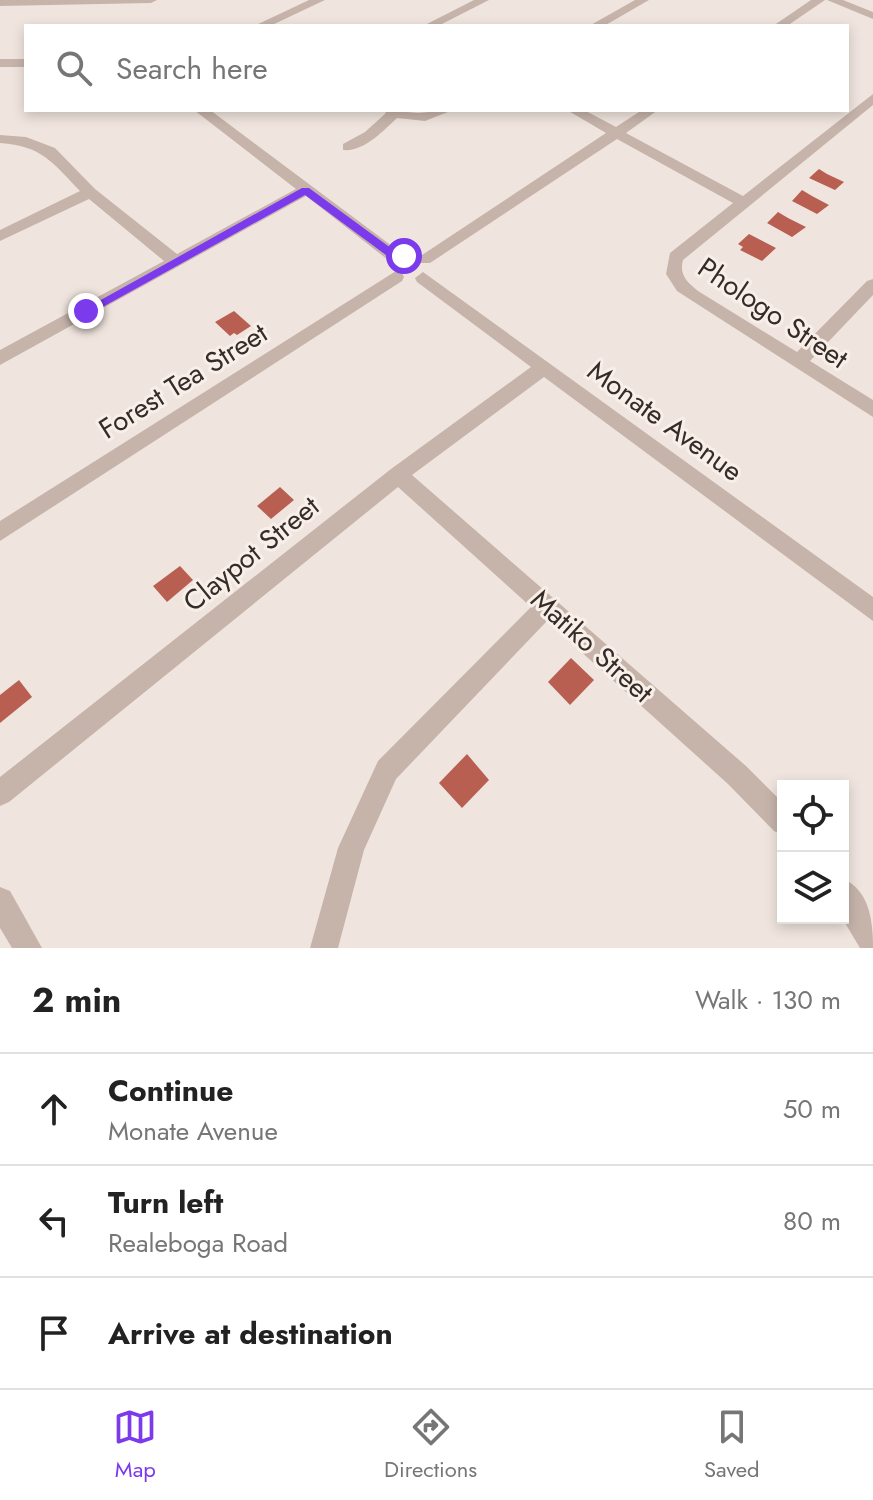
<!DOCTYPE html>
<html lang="en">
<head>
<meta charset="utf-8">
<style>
	:root { --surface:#fff; --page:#f6f6f6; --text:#222; --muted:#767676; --line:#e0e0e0; --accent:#7c3aed }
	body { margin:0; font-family:Jost,sans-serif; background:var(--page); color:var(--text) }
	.controls { position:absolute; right:24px; bottom:24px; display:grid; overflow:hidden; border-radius:0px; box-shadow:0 4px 12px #0003 }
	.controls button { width:72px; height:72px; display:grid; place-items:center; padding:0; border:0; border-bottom:2px solid var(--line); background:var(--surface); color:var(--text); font:40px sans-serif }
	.stop { position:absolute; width:24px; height:24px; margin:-18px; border:6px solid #7c3aed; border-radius:50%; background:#fff }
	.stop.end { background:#7c3aed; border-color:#fff; box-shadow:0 2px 8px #0008 }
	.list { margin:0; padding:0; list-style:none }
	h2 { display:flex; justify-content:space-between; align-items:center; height:104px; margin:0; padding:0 32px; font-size:34px }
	h2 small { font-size:26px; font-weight:400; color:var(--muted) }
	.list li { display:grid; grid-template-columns:52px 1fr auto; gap:24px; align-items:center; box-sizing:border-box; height:112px; padding:0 32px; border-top:2px solid var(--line) }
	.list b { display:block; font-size:30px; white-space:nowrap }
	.list p { margin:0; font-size:26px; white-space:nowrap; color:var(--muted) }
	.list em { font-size:26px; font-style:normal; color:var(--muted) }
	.icon { flex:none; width:44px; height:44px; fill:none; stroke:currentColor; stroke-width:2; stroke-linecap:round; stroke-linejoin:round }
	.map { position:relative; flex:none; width:873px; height:948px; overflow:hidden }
	.search { position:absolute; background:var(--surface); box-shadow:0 4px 12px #0003; left:24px; right:24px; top:24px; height:88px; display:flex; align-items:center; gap:20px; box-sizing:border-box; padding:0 28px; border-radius:0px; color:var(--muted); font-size:30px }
	.sheet { height:440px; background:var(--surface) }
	nav { display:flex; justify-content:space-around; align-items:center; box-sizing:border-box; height:112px; border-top:2px solid var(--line); background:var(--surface); font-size:22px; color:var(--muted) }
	nav a { display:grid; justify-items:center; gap:4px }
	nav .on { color:var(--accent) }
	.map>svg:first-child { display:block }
</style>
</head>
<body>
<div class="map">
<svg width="873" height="948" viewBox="0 0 873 948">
	<rect width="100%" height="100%" fill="#f0e5de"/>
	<g fill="#b95f52">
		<polygon points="819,169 827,174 844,182 835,190 809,178"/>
		<polygon points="802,190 812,196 829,205 817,214 792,201"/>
		<polygon points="778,212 788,218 806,227 792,237 767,223"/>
		<polygon points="749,234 776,248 762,261 740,250 743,247 738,244"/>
		<polygon points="234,311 251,326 237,335 234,333 230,336 215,322"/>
		<polygon points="280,487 294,500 271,519 257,506"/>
		<polygon points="180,566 193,580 167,602 153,586"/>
		<polygon points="571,658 594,680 570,705 548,682"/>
		<polygon points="19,680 32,697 0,723 0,695"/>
		<polygon points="467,754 489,780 462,808 439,783"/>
	</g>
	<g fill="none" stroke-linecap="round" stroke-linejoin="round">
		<g fill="#c6b4ab" fill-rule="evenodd">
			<polygon points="0,0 157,0 151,3 0,6"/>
			<polygon points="309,0 325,0 270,26 254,26"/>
			<polygon points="474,0 489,0 438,26 423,26"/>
			<polygon points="635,0 649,0 604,26 589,26"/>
			<polygon points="811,0 825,0 787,26 773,26"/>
			<polygon points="827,0 843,0 873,12 873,19"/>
			<rect x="0" y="59" width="26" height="8"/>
			<path d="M873 94V105L683 260C679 275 687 282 698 291L797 352 867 281 873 279V295L810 361 873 400V417L677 291 666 274 670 253 733 203 617 139 430 263H418L416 259 606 133 567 110H584L616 127 642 110H658L626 133 743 196Z"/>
			<path d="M194 110H210L404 255V263H392L306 196 0 365V350L164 261 89 199 0 241V230L80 191C52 162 42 146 0 143V135L26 137 55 148 95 189 177 254 296 189Z"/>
			<path d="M383 110 418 113 453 110 425 121 397 118C383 131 364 152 343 150V144L365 132 386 113Z"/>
			<polygon points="396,271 402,273 404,277 402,281 0,541 0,521"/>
			<polygon points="423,272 873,597 873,621 544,377 412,475 746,766 783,803 783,835 774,831 728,784 547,621 396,779 364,850 338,948 310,948 338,848 378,761 531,607 398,487 9,802 0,806 0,777 391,469 531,367 417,282 415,278"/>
			<path d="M843 879C870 890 873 923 873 948H860L842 918Z"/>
			<polygon points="0,887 10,891 42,948 12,948 0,928"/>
		</g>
	</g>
	<polygon fill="#7c3aed" points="302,188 309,188 399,254 407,253 407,259 394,261 305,195 90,314 81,311"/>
	<g text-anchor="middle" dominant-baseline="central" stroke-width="6" stroke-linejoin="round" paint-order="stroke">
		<g font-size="28" fill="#352c29" stroke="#f8efe9">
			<text transform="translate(773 313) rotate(34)">Phologo Street</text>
			<text transform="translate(183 381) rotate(-32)">Forest Tea Street</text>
			<text transform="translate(665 421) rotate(36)">Monate Avenue</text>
			<text transform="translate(251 554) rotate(-39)">Claypot Street</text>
			<text transform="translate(592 646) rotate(42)">Matiko Street</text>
		</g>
	</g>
</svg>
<div class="controls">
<button><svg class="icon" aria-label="locate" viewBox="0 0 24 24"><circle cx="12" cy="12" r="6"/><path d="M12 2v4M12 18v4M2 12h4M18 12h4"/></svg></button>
<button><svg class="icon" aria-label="layers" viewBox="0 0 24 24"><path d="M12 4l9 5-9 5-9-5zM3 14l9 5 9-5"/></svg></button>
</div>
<div class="stop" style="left:404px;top:256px"></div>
<div class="stop end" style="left:86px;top:311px"></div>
<div class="search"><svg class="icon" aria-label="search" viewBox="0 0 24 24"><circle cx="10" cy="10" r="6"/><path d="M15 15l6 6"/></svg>Search here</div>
</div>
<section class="sheet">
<h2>2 min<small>Walk · 130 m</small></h2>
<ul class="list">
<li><svg class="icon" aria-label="ahead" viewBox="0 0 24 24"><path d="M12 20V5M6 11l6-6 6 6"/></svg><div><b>Continue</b><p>Monate Avenue</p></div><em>50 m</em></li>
<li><svg class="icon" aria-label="left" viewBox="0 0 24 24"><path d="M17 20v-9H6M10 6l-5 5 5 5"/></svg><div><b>Turn left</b><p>Realeboga Road</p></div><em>80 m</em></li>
<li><svg class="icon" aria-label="arrive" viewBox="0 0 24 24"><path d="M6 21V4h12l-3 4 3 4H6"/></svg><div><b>Arrive at destination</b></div></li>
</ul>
</section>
<nav>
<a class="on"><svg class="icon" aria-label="map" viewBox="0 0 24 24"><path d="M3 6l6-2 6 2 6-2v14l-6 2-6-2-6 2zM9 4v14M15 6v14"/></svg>Map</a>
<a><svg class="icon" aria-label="directions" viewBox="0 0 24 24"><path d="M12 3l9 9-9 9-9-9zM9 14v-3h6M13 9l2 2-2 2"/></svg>Directions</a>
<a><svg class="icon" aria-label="saved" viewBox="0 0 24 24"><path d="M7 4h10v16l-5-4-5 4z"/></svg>Saved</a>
</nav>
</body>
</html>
